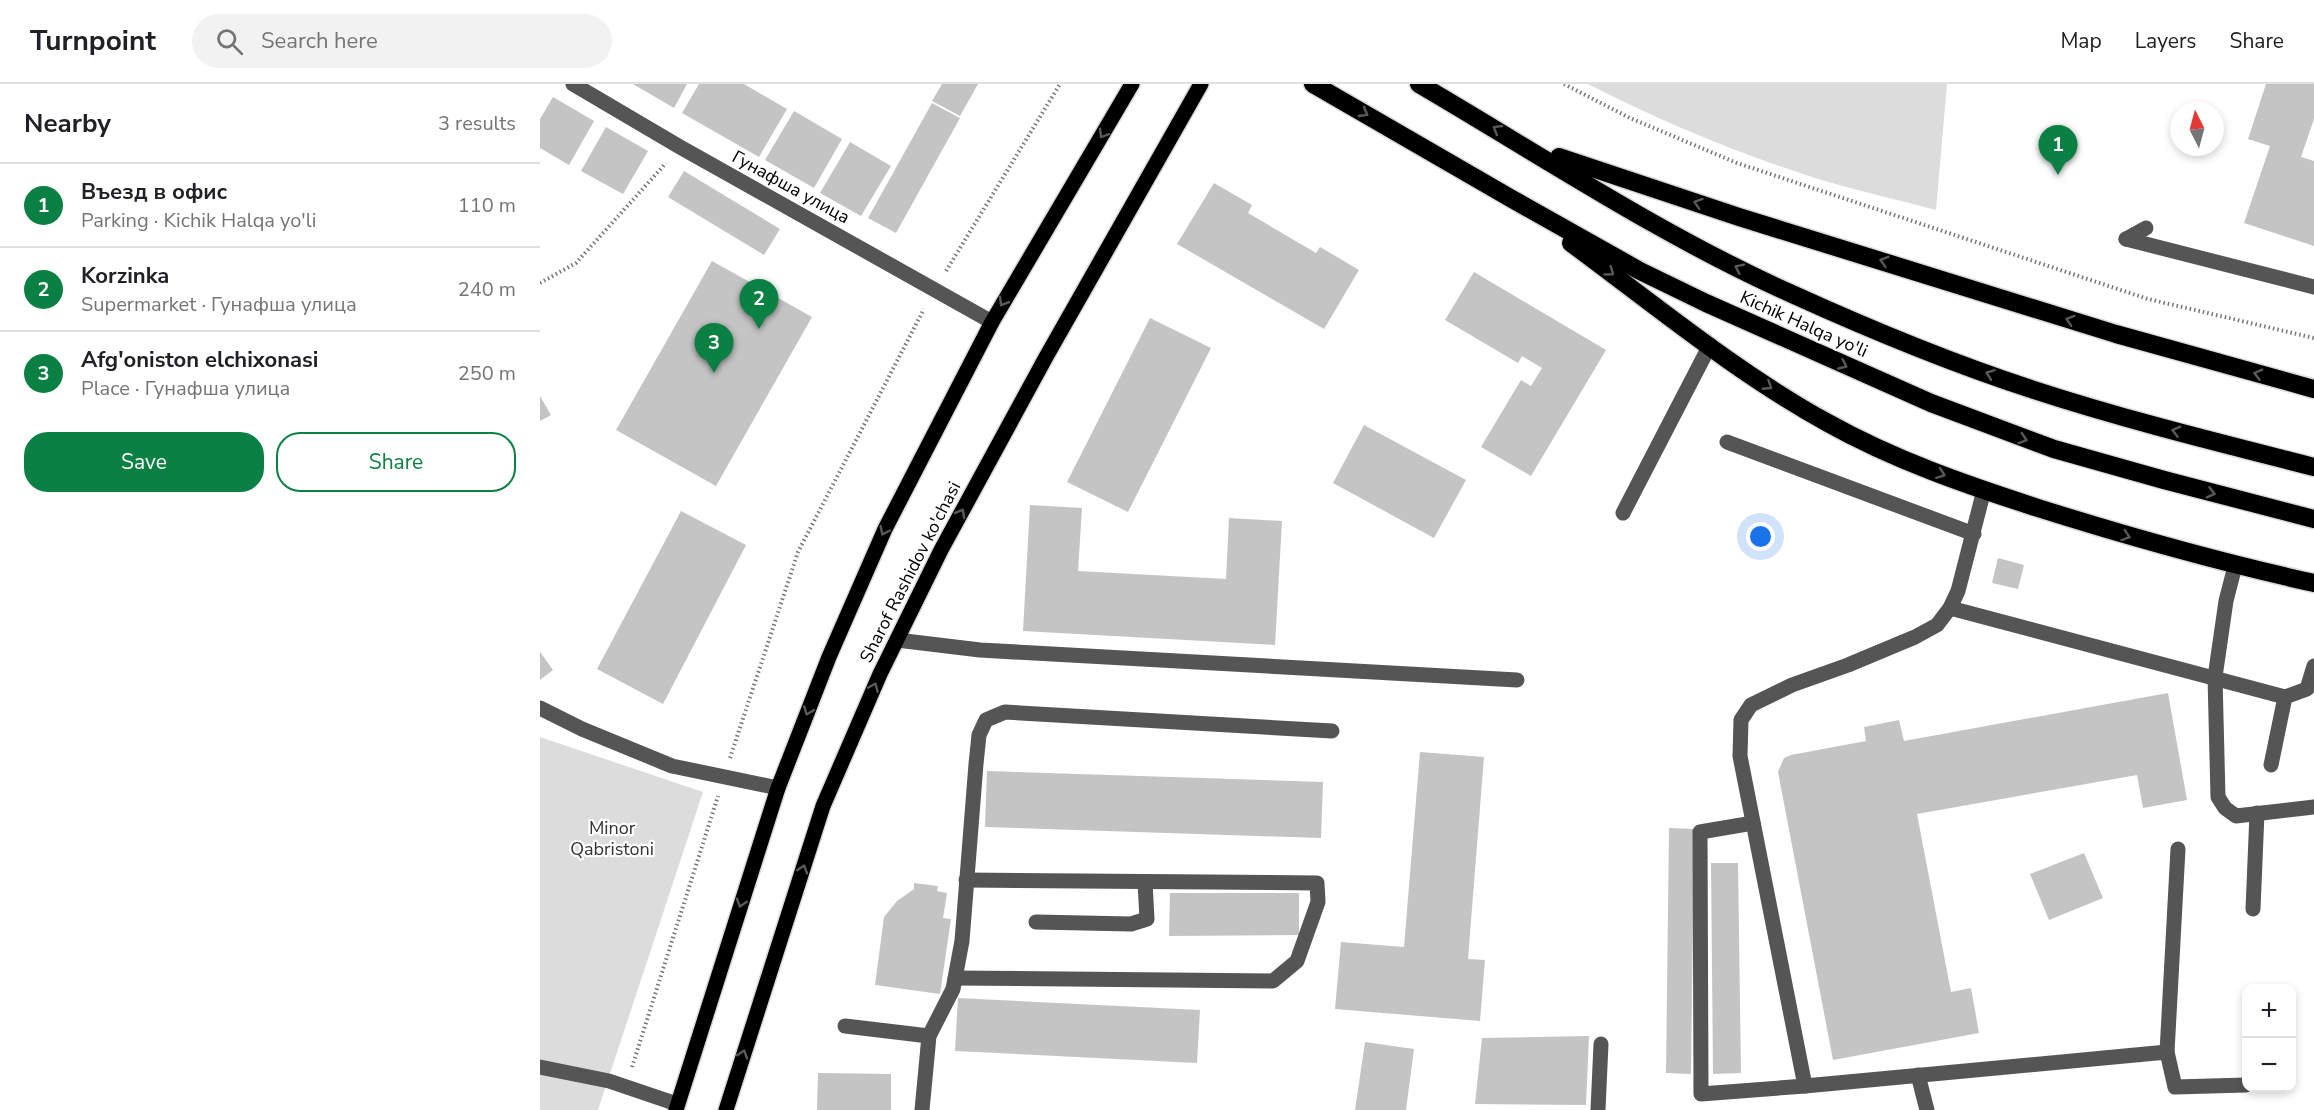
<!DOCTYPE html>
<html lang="en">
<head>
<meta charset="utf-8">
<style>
	:root { --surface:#fff; --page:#f2f2f2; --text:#202124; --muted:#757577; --line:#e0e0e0; --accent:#0b8043 }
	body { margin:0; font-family:"Nunito Sans",sans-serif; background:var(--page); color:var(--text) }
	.controls { position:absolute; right:18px; bottom:18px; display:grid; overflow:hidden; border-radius:12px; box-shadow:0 3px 9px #0003 }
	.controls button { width:54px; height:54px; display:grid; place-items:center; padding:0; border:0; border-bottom:2px solid var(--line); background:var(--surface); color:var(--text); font:30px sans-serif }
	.compass { position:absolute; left:1630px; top:18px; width:54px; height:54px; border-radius:50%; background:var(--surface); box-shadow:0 3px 9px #0003; rotate:354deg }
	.you { position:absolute; left:1221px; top:453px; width:21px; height:21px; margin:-15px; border:4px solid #fff; border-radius:50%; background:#1a73e8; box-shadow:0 0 0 9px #1a73e833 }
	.badge { display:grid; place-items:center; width:39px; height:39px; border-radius:50%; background:var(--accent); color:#fff; font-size:20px; font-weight:700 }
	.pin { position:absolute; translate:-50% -50px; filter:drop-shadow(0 2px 3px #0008) }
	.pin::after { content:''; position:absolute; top:32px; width:21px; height:18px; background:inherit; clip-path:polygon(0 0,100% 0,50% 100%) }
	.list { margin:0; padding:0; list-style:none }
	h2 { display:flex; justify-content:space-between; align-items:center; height:78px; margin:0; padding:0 24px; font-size:26px }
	h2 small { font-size:20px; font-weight:400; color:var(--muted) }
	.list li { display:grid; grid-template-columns:39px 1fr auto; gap:18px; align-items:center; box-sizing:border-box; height:84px; padding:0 24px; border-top:2px solid var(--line) }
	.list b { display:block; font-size:22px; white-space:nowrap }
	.list p { margin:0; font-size:20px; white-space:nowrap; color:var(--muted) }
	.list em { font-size:20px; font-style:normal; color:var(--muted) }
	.actions { display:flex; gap:12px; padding:18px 24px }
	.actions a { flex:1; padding:14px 0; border:2px solid var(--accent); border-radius:24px; text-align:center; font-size:21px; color:var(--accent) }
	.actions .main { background:var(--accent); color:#fff }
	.icon { flex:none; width:33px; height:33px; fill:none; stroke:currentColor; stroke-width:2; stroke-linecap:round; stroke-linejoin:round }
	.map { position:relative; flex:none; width:1774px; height:1026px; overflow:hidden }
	header { display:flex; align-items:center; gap:36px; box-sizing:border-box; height:84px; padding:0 30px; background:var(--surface); border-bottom:2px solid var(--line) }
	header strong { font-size:28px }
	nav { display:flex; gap:33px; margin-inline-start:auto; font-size:21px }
	.search { width:420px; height:54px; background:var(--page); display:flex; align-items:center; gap:15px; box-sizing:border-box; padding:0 21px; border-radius:33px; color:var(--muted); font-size:22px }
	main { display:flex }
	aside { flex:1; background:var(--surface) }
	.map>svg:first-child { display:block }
</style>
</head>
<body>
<header>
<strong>Turnpoint</strong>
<div class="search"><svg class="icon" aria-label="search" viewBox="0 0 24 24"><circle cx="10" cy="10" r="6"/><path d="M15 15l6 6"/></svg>Search here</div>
<nav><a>Map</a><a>Layers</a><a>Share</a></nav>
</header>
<main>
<aside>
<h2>Nearby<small>3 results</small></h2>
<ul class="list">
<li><span class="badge">1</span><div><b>Въезд в офис</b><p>Parking · Kichik Halqa yo'li</p></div><em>110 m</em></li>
<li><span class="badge">2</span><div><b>Korzinka</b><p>Supermarket · Гунафша улица</p></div><em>240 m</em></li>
<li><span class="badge">3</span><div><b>Afg'oniston elchixonasi</b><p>Place · Гунафша улица</p></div><em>250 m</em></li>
</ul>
<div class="actions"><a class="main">Save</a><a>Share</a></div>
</aside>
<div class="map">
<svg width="1774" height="1026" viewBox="0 0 1774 1026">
	<rect width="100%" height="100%" fill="#fff"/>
	<g fill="#dcdcdc">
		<path d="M1048 0H1407L1396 126C1355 115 1313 106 1272 93 1195 68 1120 37 1048 0Z"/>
		<polygon points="0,653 163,708 58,1026 0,1026"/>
	</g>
	<g fill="#c4c4c4">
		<polygon points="93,0 147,0 134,24"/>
		<polygon points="159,0 204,0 247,25 219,73 142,29"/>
		<polygon points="402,0 438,0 420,32 392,17"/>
		<polygon points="1726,0 1774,0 1774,35 1761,73 1774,77 1774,162 1704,139 1730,62 1708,55"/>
		<polygon points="13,13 54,37 29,81 0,64 0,35"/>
		<polygon points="392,19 420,34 356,149 328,134"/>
		<polygon points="254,27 302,55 274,104 225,76"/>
		<polygon points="66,43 108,67 83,110 41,87"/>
		<polygon points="310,58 351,82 321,132 280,109"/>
		<polygon points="144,87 240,145 224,171 128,113"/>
		<polygon points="674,99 712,121 708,129 776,169 780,163 819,186 784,245 637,160"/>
		<polygon points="172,177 272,233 176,402 76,346"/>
		<polygon points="934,188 1066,266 991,392 941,363 981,296 991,302 1002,284 982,272 978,279 905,236"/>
		<polygon points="610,234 671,264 588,428 527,398"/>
		<polygon points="0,312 11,331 0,337"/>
		<polygon points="824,341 926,396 894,454 793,399"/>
		<polygon points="490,421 542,424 538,487 686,495 689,434 742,437 735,561 483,547"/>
		<polygon points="141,427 206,461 123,620 57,585"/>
		<polygon points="1458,474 1484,481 1478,505 1452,499"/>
		<polygon points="0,568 13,586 0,596"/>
		<polygon points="1628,609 1647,716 1603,724 1597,691 1377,730 1411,908 1431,904 1439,949 1293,976 1238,688 1244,674 1251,671 1326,657 1324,643 1359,636 1364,657"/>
		<polygon points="880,668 944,673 928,875 945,876 940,937 795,925 801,858 864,863"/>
		<polygon points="447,687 783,698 781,754 445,743"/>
		<polygon points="1129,744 1154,745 1151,990 1126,989"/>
		<polygon points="1544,769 1563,814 1509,836 1490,790"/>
		<polygon points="1171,779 1198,779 1201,989 1173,990"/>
		<polygon points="374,799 398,802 397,807 407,809 403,834 411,835 400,910 335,901 344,833 357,817 374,805"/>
		<polygon points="630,809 759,809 759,851 629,852"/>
		<polygon points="418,914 660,926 657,979 415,967"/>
		<polygon points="1049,952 1046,1021 935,1020 942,954"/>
		<polygon points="825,958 874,965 866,1026 815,1026"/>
		<polygon points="278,989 351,990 351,1026 277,1026"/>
	</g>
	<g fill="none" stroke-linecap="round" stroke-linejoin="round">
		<defs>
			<g id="major">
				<polyline points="136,1026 238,704 289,573 345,445 452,238 592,0"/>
				<polyline points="186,1026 283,722 340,590 401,466 506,273 661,0"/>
			</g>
			<g id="highway">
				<polyline points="773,0 972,115 1100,187 1166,219 1391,319 1514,365 1624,396 1774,435"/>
				<path d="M879 0C1002 72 1122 152 1252 210 1329 245 1414 280 1494 306 1586 336 1680 359 1774 383"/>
				<polyline points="1019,73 1199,133 1576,250 1774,305"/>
				<path d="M1031 159C1115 221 1197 289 1288 339 1354 376 1427 401 1498 424 1590 453 1679 478 1774 499"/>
			</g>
		</defs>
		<use href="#major" stroke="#dbdbdb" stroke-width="18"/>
		<use href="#highway" stroke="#dbdbdb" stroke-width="21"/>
		<g stroke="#777" stroke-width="4" stroke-dasharray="1.5 3" stroke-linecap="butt">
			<polyline points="1024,0 1090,34 1197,79 1608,215 1774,254"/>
			<polyline points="406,187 520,0"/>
			<polyline points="0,199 36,179 126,79"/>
			<polyline points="190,674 258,468 384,225"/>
			<polyline points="92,983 178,712"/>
		</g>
		<g stroke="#555" stroke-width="15">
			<polyline points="33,0 140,63 452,238"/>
			<polyline points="1586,155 1774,203"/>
			<polyline points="1586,155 1606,144"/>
			<polyline points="1187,358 1434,450"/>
			<polyline points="1444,406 1418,507 1410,524 1397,541 1375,553 1308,581 1252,601 1211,621 1201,636 1200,672 1265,1002 1627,968 1635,1003 1706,1001"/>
			<polyline points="1083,429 1170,261"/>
			<polyline points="1695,482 1686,517 1675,593 1678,713 1685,724 1696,732 1774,723"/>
			<polyline points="1410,524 1745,613"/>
			<polyline points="357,556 440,566 977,596"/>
			<polyline points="0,624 42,645 132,682 238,704"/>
			<polyline points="1731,681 1745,613 1767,605 1774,582"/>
			<polyline points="1213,739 1160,748 1161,1010 1265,1002"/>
			<polyline points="1713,825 1717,729"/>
			<polyline points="496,838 591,840 607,835 605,798"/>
			<polyline points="415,894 733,897 757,877 778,818 777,799 426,796"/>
			<polyline points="305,942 389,952"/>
			<polyline points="1627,968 1638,765"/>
			<polyline points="0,983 69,997 137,1020"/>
			<polyline points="1378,991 1387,1026"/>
			<polyline points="382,1026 389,952 413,905 422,857 436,680 439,651 446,636 465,628 792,647"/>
			<polyline points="1058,1026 1061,960"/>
		</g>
		<use href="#major" stroke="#000" stroke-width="15"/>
		<use href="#highway" stroke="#000" stroke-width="18"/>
	</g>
	<defs><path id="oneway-chevron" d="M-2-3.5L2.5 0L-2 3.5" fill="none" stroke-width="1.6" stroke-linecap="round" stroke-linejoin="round" transform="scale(1.5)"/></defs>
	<g stroke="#595959">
		<use href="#oneway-chevron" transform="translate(824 29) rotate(30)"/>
		<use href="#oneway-chevron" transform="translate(957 45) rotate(-150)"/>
		<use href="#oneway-chevron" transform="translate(563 50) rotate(121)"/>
		<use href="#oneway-chevron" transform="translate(1158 119) rotate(-162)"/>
		<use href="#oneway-chevron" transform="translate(1344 177) rotate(-163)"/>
		<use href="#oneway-chevron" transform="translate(1199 184) rotate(-154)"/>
		<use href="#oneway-chevron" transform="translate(1070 188) rotate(36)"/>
		<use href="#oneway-chevron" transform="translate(463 218) rotate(121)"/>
		<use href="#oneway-chevron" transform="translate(1530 236) rotate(-162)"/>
		<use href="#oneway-chevron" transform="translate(1303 281) rotate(24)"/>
		<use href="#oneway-chevron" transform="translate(1450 290) rotate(-160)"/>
		<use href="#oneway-chevron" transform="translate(1718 290) rotate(-165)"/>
		<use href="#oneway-chevron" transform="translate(1228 302) rotate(33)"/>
		<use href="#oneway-chevron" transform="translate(1636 347) rotate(-165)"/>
		<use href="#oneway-chevron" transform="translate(1483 355) rotate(18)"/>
		<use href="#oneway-chevron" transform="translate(1401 390) rotate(21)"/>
		<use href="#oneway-chevron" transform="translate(1671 409) rotate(15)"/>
		<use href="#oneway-chevron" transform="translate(421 429) rotate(-61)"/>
		<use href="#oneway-chevron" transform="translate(344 447) rotate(115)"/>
		<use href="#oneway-chevron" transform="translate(1586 452) rotate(18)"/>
		<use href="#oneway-chevron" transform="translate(334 603) rotate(-67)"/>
		<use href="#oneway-chevron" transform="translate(268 627) rotate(111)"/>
		<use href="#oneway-chevron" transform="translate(263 785) rotate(-72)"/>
		<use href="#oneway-chevron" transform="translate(201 819) rotate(108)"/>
		<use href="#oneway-chevron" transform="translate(203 970) rotate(-72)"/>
	</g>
	<g text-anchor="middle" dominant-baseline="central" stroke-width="4.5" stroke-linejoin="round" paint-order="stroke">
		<g font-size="18" fill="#000" stroke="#fff">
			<text transform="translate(251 103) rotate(29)">Гунафша улица</text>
			<text transform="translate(1264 240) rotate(24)">Kichik Halqa yo'li</text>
			<text transform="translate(370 488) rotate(-63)">Sharof Rashidov ko'chasi</text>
		</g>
		<g font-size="18" fill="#333" stroke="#fff">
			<text x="72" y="744">Minor<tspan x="72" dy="21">Qabristoni</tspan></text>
		</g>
	</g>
</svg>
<div class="controls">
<button>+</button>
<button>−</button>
</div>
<svg class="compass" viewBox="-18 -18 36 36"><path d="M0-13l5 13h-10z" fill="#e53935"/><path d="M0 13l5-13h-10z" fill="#757577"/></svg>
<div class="you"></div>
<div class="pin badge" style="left:1518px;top:91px">1</div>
<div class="pin badge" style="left:219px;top:245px">2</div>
<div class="pin badge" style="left:174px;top:289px">3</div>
</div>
</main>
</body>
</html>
